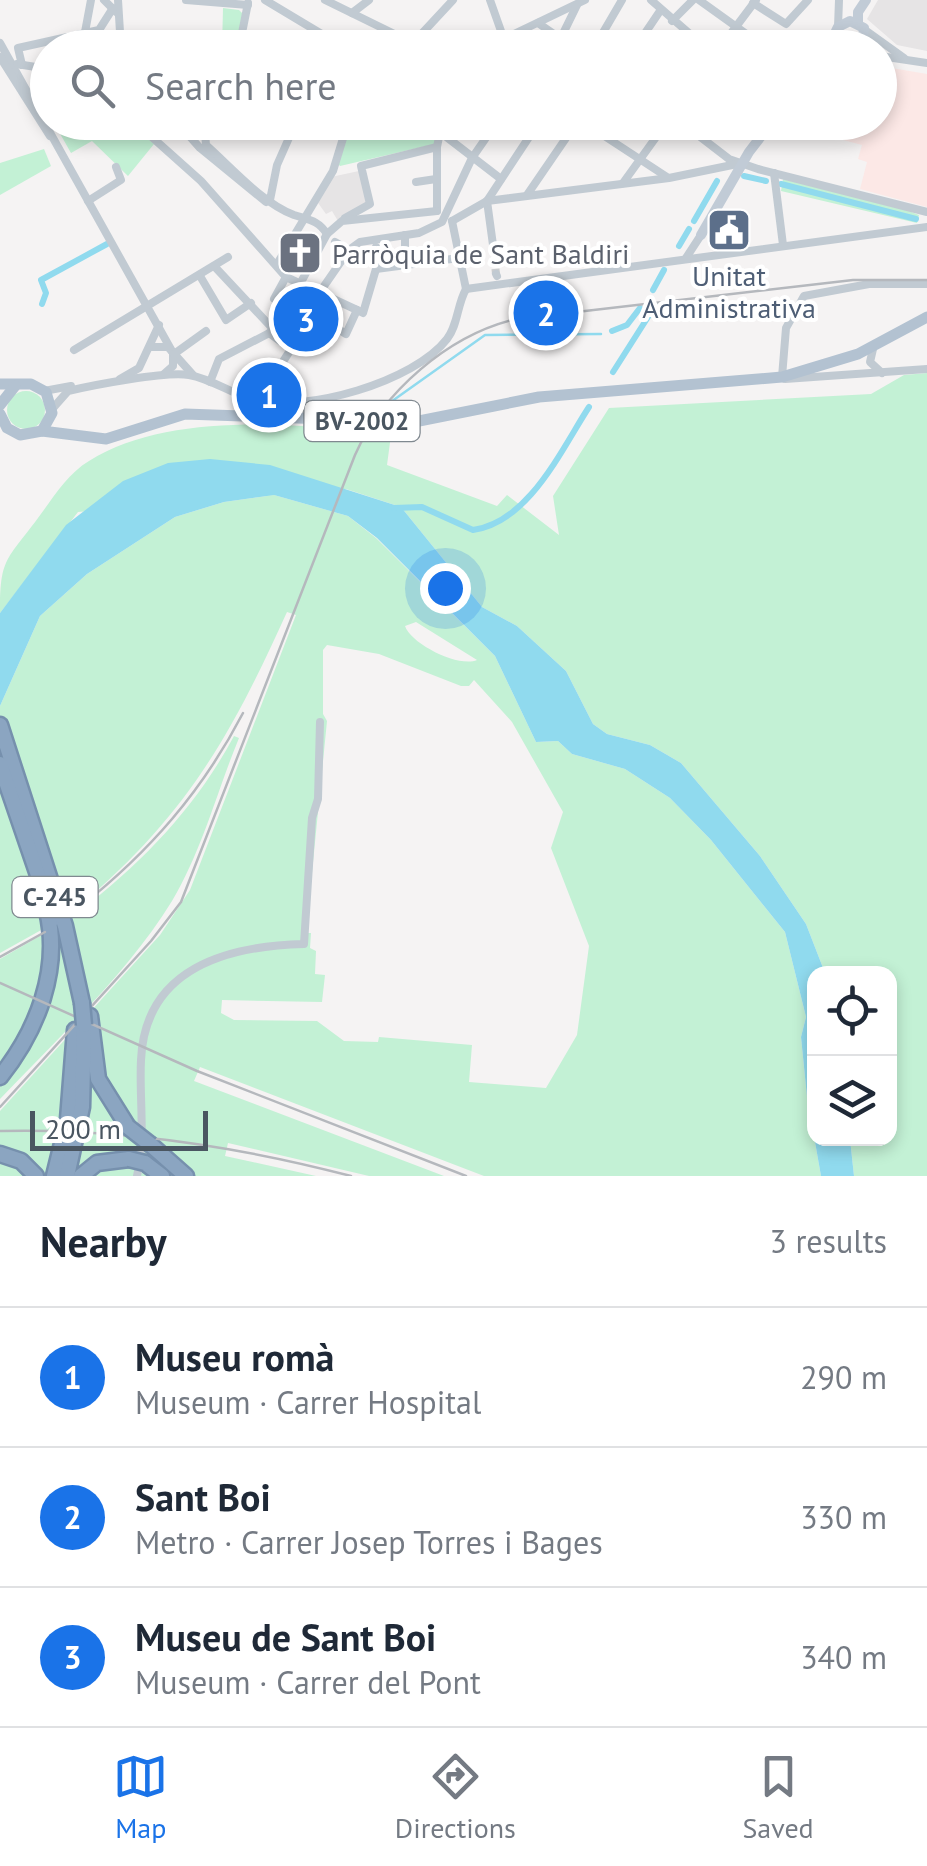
<!DOCTYPE html>
<html lang="en">
<head>
<meta charset="utf-8">
<style>
	:root { --surface:#fff; --page:#f2f2f3; --text:#1f2937; --muted:#747a83; --line:#e0e1e3; --accent:#1a73e8 }
	body { margin:0; font-family:"PT Sans",sans-serif; background:var(--page); color:var(--text) }
	.controls { position:absolute; right:30px; bottom:30px; display:grid; overflow:hidden; border-radius:20px; box-shadow:0 5px 15px #0003 }
	.controls button { width:90px; height:90px; display:grid; place-items:center; padding:0; border:0; border-bottom:2px solid var(--line); background:var(--surface); color:var(--text); font:50px sans-serif }
	.scale { position:absolute; left:30px; bottom:25px; width:178px; box-sizing:border-box; padding-left:10px; border:5px solid #4a5661; border-top:0; font-size:28px; line-height:35px; white-space:nowrap; color:#4a5661; -webkit-text-stroke:8px #fff; paint-order:stroke }
	.you { position:absolute; left:445px; top:588px; width:35px; height:35px; margin:-25px; border:8px solid #fff; border-radius:50%; background:#1a73e8; box-shadow:0 0 0 15px #1a73e833 }
	.badge { display:grid; place-items:center; width:65px; height:65px; border-radius:50%; background:var(--accent); color:#fff; font-size:32px; font-weight:700 }
	.pin { position:absolute; translate:-50% -50%; border:5px solid #fff; box-shadow:0 2px 10px #0006 }
	.list { margin:0; padding:0; list-style:none }
	h2 { display:flex; justify-content:space-between; align-items:center; height:130px; margin:0; padding:0 40px; font-size:42px }
	h2 small { font-size:32px; font-weight:400; color:var(--muted) }
	.list li { display:grid; grid-template-columns:65px 1fr auto; gap:30px; align-items:center; box-sizing:border-box; height:140px; padding:0 40px; border-top:2px solid var(--line) }
	.list b { display:block; font-size:38px; white-space:nowrap }
	.list p { margin:0; font-size:32px; white-space:nowrap; color:var(--muted) }
	.list em { font-size:32px; font-style:normal; color:var(--muted) }
	.icon { flex:none; width:55px; height:55px; fill:none; stroke:currentColor; stroke-width:2; stroke-linecap:round; stroke-linejoin:round }
	.map { position:relative; flex:none; width:927px; height:1176px; overflow:hidden }
	.search { position:absolute; background:var(--surface); box-shadow:0 5px 15px #0003; left:30px; right:30px; top:30px; height:110px; display:flex; align-items:center; gap:25px; box-sizing:border-box; padding:0 35px; border-radius:55px; color:var(--muted); font-size:38px }
	.sheet { height:550px; background:var(--surface) }
	nav { display:flex; justify-content:space-around; align-items:center; box-sizing:border-box; height:140px; border-top:2px solid var(--line); background:var(--surface); font-size:28px; color:var(--muted) }
	nav a { display:grid; justify-items:center; gap:5px }
	nav .on { color:var(--accent) }
	.map>svg:first-child { display:block }
</style>
</head>
<body>
<div class="map">
<svg width="927" height="1176" viewBox="0 0 927 1176">
	<rect width="100%" height="100%" fill="#f5f3f3"/>
	<g fill="#e6e4e5">
		<polygon points="878,0 927,0 927,51 897,45 867,19"/>
		<polygon points="359,171 368,204 338,221 332,211 326,214 316,200 331,177"/>
	</g>
	<polygon fill="#fce8e6" points="880,66 927,74 927,207 860,189 867,162 858,159 862,145 787,125 880,122"/>
	<g fill="#c3f1d5" fill-rule="evenodd">
		<polygon points="223,8 239,10 243,14 235,47 222,48"/>
		<polygon points="71,123 130,123 154,144 128,176 92,141 71,153 58,130"/>
		<polygon points="351,123 439,123 435,144 340,166 337,163"/>
		<polygon points="44,149 51,166 0,195 0,163"/>
		<polygon points="783,179 909,211 919,215 917,223 781,191"/>
		<path d="M927 373V1176H854L850 1139 890 1138V974L825 973 806 924 760 856 681 763 650 745 607 734 593 724 566 671 517 626 482 607 401 507 346 489 78 512 0 613C0 558 6 561 38 518 53 498 67 474 89 461 167 411 303 423 391 435L387 465 497 506 507 495 559 535 553 496 609 408 871 394 904 375Z"/>
		<circle cx="26" cy="410" r="19"/>
		<path d="M274 495 348 516 376 538 495 656 536 742 558 741 572 754 625 769 670 798 711 840 785 932 806 1017 801 1037 807 1097 821 1176H484L200 1067 194 1081 444 1176H369L228 1143 225 1156 316 1176H0V1111L160 935 190 890 296 615 287 612C230 738 185 817 78 907L81 910C144 861 196 807 234 736L239 738C217 791 202 851 172 901 127 974 58 1038 0 1099V959L45 933 43 929 0 953V706L40 616 87 574 175 517 224 502ZM416 622 477 660C459 668 411 644 405 626ZM327 645 379 654 461 686H469L474 680 512 722 563 812 551 848 589 946 577 1035 546 1088 469 1082 472 1045 379 1037 378 1042 344 1041 317 1021 234 1020 221 1013 222 1000 322 1002 325 975 315 974 316 951 310 948 311 933H306L327 721 323 714V650Z"/>
	</g>
	<polygon fill="#90daee" points="210,459 270,465 401,507 482,607 517,626 566,671 593,724 607,734 650,745 681,763 760,856 806,924 825,973 814,974 814,1138 850,1139 854,1176 821,1176 807,1097 801,1037 806,1017 785,932 711,840 670,798 625,769 572,754 558,741 536,742 495,656 377,538 348,516 274,495 224,502 175,517 87,574 40,616 0,706 0,613 66,525 123,481 168,463"/>
	<g fill="none" stroke-linecap="round" stroke-linejoin="round">
		<polyline stroke="#90daee" stroke-width="2.5" points="319,408 388,404 485,335 601,334"/>
		<g stroke="#90daee" stroke-width="6">
			<polyline points="744,176 766,181"/>
			<polyline points="781,184 916,219"/>
			<polyline points="694,221 717,181"/>
			<polyline points="679,246 689,229"/>
			<polyline points="653,290 664,270"/>
			<polyline points="42,304 46,293 41,280 107,244"/>
			<polyline points="612,331 627,325 640,308"/>
			<polyline points="613,372 655,306"/>
			<path d="M394 508 422 507 473 530C529 522 561 450 589 407"/>
		</g>
		<polyline stroke="#caccce" stroke-width="8" stroke-dasharray="8 4" stroke-linecap="butt" points="493,245 496,274"/>
		<defs>
			<g id="highway">
				<polyline points="0,725 65,926 82,1003"/>
				<polyline points="0,764 53,919"/>
				<polyline points="90,1016 98,1079 128,1127"/>
				<path d="M0 1077C37 1031 61 970 47 911"/>
				<polyline points="151,1145 186,1176"/>
				<polyline points="0,1154 21,1161 36,1176"/>
				<polyline points="145,1163 162,1176"/>
				<polyline points="54,1176 68,1119 75,1030"/>
				<polyline points="67,1176 82,1107 84,1025"/>
				<polyline points="81,1176 97,1163 129,1159"/>
			</g>
		</defs>
		<use href="#highway" stroke="#7690ad" stroke-width="19"/>
		<g stroke="#c1cad2" stroke-width="8">
			<polyline points="104,0 116,12"/>
			<polyline points="118,0 121,48"/>
			<polyline points="186,0 248,5"/>
			<polyline points="265,0 345,48"/>
			<polyline points="325,0 423,48"/>
			<polyline points="490,0 507,48"/>
			<polyline points="651,0 706,48"/>
			<polyline points="699,0 766,48"/>
			<polyline points="753,3 786,24 808,0"/>
			<polyline points="352,13 369,0"/>
			<polyline points="672,21 693,0"/>
			<polyline points="538,23 574,48"/>
			<polyline points="838,27 839,0"/>
			<polyline points="865,30 904,58"/>
			<polyline points="129,39 136,48"/>
			<polyline points="414,42 453,0"/>
			<polyline points="0,43 173,353 173,366 164,374"/>
			<polyline points="82,48 91,0"/>
			<polyline points="239,48 248,3"/>
			<polyline points="498,48 508,37 585,0"/>
			<polyline points="556,48 577,5"/>
			<polyline points="594,48 622,0"/>
			<polyline points="635,48 660,11"/>
			<polyline points="720,48 756,0"/>
			<polyline points="880,56 927,63"/>
			<polyline points="0,57 50,136"/>
			<polyline points="17,64 48,69"/>
			<polyline points="22,65 18,48 99,30 113,8"/>
			<polyline points="135,122 201,181 286,277 357,310"/>
			<polyline points="177,122 200,148 266,202"/>
			<path d="M204 122 206 145C231 167 262 203 294 215 309 220 318 220 327 234"/>
			<polyline points="583,122 667,177"/>
			<polyline points="681,122 729,159 758,169 927,212"/>
			<polyline points="440,132 501,179"/>
			<polyline points="774,173 783,245"/>
			<polyline points="416,182 436,179"/>
			<polyline points="623,183 667,122"/>
			<polyline points="527,195 577,122"/>
			<polyline points="270,200 277,165 296,122"/>
			<polyline points="88,201 121,180 116,167"/>
			<polyline points="487,201 539,122"/>
			<polyline points="487,201 493,245"/>
			<polyline points="437,211 437,147 442,122"/>
			<polyline points="345,218 370,204 361,166 437,147"/>
			<polyline points="452,221 487,201 669,178 742,163"/>
			<polyline points="452,221 466,289"/>
			<polyline points="405,235 405,266"/>
			<polyline points="335,242 342,246"/>
			<polyline points="686,258 701,235"/>
			<polyline points="277,264 333,171 348,122"/>
			<polyline points="215,267 274,330"/>
			<polyline points="376,269 459,258"/>
			<polyline points="496,274 497,276"/>
			<polyline points="200,276 226,320 251,303"/>
			<polyline points="300,284 327,234 342,221 437,211"/>
			<polyline points="466,289 927,227"/>
			<polyline points="274,299 286,277"/>
			<polyline points="357,310 363,313 376,269 376,247"/>
			<polyline points="319,317 346,334 357,310"/>
			<polyline points="269,333 291,349"/>
			<polyline points="151,347 168,347 193,375"/>
			<polyline points="873,349 870,362 882,373"/>
			<polyline points="74,350 228,257"/>
			<polyline points="174,354 206,331"/>
			<polyline points="782,377 786,328 804,296 869,284 927,284"/>
			<polyline points="120,379 139,368 159,325"/>
			<polyline points="785,379 927,369"/>
			<polyline points="210,382 219,359 304,315 349,250 360,242 419,233 442,222 472,158 497,122"/>
			<polyline points="44,391 71,386"/>
			<polyline points="258,401 291,349 307,351 329,295"/>
			<path d="M53 408 68 391C94 385 166 371 189 375 212 379 232 394 254 400 305 413 414 382 447 339 458 325 457 305 466 289"/>
			<path d="M137 1176C146 1139 139 1098 141 1060 145 968 227 946 304 944L312 818 318 799 320 722"/>
		</g>
		<g stroke="#c1cbd6" stroke-width="10">
			<polyline points="858,23 858,12 866,0"/>
			<polyline points="828,48 838,27 850,21 864,28 862,48"/>
			<polyline points="701,235 749,152 772,122"/>
		</g>
		<g stroke="#b3c2d1" stroke-width="11">
			<polyline points="0,384 31,384 46,392 52,413 42,431"/>
			<polyline points="0,405 15,386"/>
			<polyline points="0,414 7,428 20,435 42,431 106,439 185,414 414,422 539,397 782,377 858,354 927,317"/>
		</g>
		<use href="#highway" stroke="#8ba5c1" stroke-width="14"/>
		<g stroke="#b5b8bd" stroke-width="2.5">
			<path d="M80 907C149 852 202 792 243 713"/>
			<polyline points="0,957 45,932"/>
			<polyline points="0,983 197,1071 466,1176"/>
			<path d="M0 1107 151 941 181 902 355 455C383 392 448 335 516 319L853 280H927"/>
			<path d="M0 1131C119 1128 236 1146 351 1176"/>
		</g>
		<defs>
			<g id="highway-bridge">
				<polyline points="82,1003 84,1025"/>
				<polyline points="128,1127 151,1145"/>
				<polyline points="129,1159 145,1163"/>
			</g>
		</defs>
		<use href="#highway-bridge" stroke="#7690ad" stroke-width="19" stroke-linecap="butt"/>
		<use href="#highway-bridge" stroke="#8ba5c1" stroke-width="14"/>
	</g>
	<defs>
		<symbol id="civic-square" viewBox="-11 -11 22 22"><rect x="-9" y="-9" width="18" height="18" rx="4" fill="#5c6f8a" stroke="#fff"/><path d="M-.6-6.5H3V-4.5H.6V-3L4-1V1h2V6H-6V1h2V-1L-.6-3ZM-1.2 2.5V6h2.4V2.5Z" fill="#fff"/></symbol>
		<symbol id="church-square" viewBox="-11 -11 22 22"><rect x="-9" y="-9" width="18" height="18" rx="4" fill="#6b7280" stroke="#fff"/><path d="M-1.2-6h2.4v3.5h3.3v2.4h-3.3V6h-2.4V-.1h-3.3v-2.4h3.3Z" fill="#fff"/></symbol>
	</defs>
	<g fill-rule="evenodd">
		<use href="#civic-square" x="704" y="205" width="50" height="50"/>
		<use href="#church-square" x="275" y="228" width="50" height="50"/>
	</g>
	<g text-anchor="middle" dominant-baseline="central" stroke-width="8" stroke-linejoin="round" paint-order="stroke">
		<g fill="#fff" stroke="#808990" stroke-width="2.5">
			<rect x="304.5" y="401" width="115" height="40" rx="8"/>
			<rect x="12.5" y="877" width="85" height="40" rx="8"/>
		</g>
		<g font-size="25" font-weight="bold" fill="#4a5661">
			<text x="362" y="421">BV-2002</text>
			<text x="55" y="897">C-245</text>
		</g>
		<g font-size="28" fill="#5b616d" stroke="#fff" text-anchor="start">
			<text x="332" y="253">Parròquia de Sant Baldiri</text>
		</g>
		<g font-size="28" fill="#4e5e75" stroke="#fff">
			<text x="729" y="275">Unitat<tspan x="729" dy="32">Administrativa</tspan></text>
		</g>
	</g>
</svg>
<div class="controls">
<button><svg class="icon" aria-label="locate" viewBox="0 0 24 24"><circle cx="12" cy="12" r="6"/><path d="M12 2v4M12 18v4M2 12h4M18 12h4"/></svg></button>
<button><svg class="icon" aria-label="layers" viewBox="0 0 24 24"><path d="M12 4l9 5-9 5-9-5zM3 14l9 5 9-5"/></svg></button>
</div>
<div class="scale">200 m</div>
<div class="you"></div>
<div class="pin badge" style="left:269px;top:395px">1</div>
<div class="pin badge" style="left:546px;top:313px">2</div>
<div class="pin badge" style="left:306px;top:319px">3</div>
<div class="search"><svg class="icon" aria-label="search" viewBox="0 0 24 24"><circle cx="10" cy="10" r="6"/><path d="M15 15l6 6"/></svg>Search here</div>
</div>
<section class="sheet">
<h2>Nearby<small>3 results</small></h2>
<ul class="list">
<li><span class="badge">1</span><div><b>Museu romà</b><p>Museum · Carrer Hospital</p></div><em>290 m</em></li>
<li><span class="badge">2</span><div><b>Sant Boi</b><p>Metro · Carrer Josep Torres i Bages</p></div><em>330 m</em></li>
<li><span class="badge">3</span><div><b>Museu de Sant Boi</b><p>Museum · Carrer del Pont</p></div><em>340 m</em></li>
</ul>
</section>
<nav>
<a class="on"><svg class="icon" aria-label="map" viewBox="0 0 24 24"><path d="M3 6l6-2 6 2 6-2v14l-6 2-6-2-6 2zM9 4v14M15 6v14"/></svg>Map</a>
<a><svg class="icon" aria-label="directions" viewBox="0 0 24 24"><path d="M12 3l9 9-9 9-9-9zM9 14v-3h6M13 9l2 2-2 2"/></svg>Directions</a>
<a><svg class="icon" aria-label="saved" viewBox="0 0 24 24"><path d="M7 4h10v16l-5-4-5 4z"/></svg>Saved</a>
</nav>
</body>
</html>
